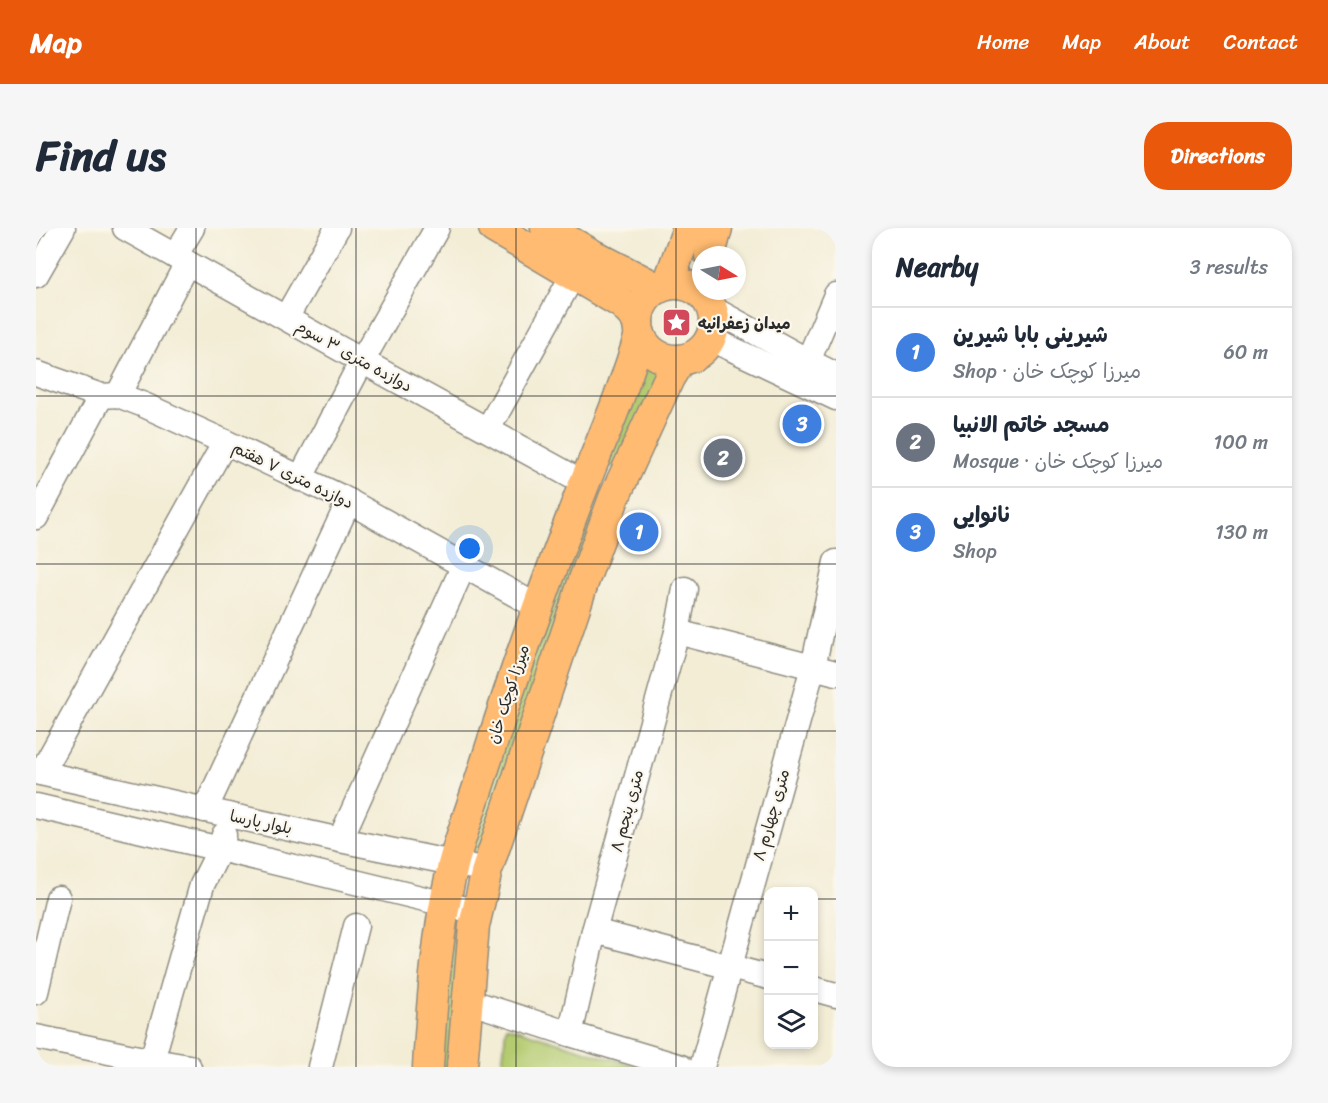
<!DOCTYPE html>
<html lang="en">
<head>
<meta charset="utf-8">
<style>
	:root { --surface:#fff; --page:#f6f6f7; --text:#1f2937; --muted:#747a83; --line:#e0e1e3; --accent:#ea580c }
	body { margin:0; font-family:Sriracha,"Playpen Sans Arabic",sans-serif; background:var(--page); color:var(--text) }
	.controls { position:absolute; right:18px; bottom:18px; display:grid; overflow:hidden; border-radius:12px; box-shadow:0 3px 9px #0003 }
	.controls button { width:54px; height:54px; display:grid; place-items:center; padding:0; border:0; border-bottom:2px solid var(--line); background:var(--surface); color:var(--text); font:30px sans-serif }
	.compass { position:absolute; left:656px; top:18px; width:54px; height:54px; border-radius:50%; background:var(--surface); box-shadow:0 3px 9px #0003; rotate:100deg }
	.you { position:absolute; left:434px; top:321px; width:21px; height:21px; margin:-15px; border:4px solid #fff; border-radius:50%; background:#1a73e8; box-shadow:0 0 0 9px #1a73e833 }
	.badge { display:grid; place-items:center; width:39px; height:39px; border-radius:50%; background:var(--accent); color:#fff; font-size:20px; font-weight:700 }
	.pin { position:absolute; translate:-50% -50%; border:3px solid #fff; box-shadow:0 2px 6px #0006 }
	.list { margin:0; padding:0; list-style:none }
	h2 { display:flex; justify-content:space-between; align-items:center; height:78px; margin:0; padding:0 24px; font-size:26px }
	h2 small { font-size:20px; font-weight:400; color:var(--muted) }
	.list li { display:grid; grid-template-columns:39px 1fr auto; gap:18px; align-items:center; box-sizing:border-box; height:90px; padding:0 24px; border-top:2px solid var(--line) }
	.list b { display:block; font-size:22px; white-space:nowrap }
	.list p { margin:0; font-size:20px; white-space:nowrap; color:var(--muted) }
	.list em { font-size:20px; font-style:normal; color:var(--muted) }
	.icon { flex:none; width:33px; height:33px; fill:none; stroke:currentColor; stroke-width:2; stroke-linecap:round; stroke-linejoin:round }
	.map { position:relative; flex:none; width:800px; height:839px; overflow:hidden; border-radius:24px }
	header { display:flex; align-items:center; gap:36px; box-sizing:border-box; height:84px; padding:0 30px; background:var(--accent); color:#fff }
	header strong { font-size:28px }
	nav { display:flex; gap:33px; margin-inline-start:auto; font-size:21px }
	.intro { display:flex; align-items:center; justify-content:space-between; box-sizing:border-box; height:144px; padding:0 36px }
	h1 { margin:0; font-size:42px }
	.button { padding:15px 27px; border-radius:24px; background:var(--accent); color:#fff; font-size:21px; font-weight:700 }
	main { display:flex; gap:36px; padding:0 36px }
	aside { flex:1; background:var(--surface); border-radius:24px; box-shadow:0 3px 9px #0003 }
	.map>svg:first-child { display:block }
</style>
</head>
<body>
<header>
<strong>Map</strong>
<nav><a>Home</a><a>Map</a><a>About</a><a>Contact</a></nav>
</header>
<div class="intro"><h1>Find us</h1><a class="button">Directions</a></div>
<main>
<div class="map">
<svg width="800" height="839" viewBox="0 0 800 839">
	<rect width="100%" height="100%" fill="#fbf7ec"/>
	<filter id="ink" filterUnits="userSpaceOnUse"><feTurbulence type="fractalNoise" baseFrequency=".0167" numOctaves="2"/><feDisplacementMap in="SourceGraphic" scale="12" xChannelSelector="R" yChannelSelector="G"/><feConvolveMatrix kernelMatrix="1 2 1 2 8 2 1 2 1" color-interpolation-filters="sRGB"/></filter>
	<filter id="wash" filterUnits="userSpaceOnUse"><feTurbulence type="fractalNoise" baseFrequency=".008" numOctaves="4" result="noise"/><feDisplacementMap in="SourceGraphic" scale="24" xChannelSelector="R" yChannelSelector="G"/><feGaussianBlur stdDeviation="1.35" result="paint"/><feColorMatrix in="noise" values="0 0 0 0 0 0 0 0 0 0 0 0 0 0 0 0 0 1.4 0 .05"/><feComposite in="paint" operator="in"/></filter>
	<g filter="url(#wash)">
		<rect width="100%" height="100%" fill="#f3edd6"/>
		<g fill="#b4cb70" stroke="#707b4e" stroke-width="1.5">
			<circle cx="641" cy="94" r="11"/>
			<polygon points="601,134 625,143 587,237 571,239"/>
			<polygon points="546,282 564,289 453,635 425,631"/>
			<polygon points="412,697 438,702 426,839 401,839"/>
			<polygon points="470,798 602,839 466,839"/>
		</g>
	</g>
	<g filter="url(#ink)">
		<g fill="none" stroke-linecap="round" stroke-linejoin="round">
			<defs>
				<g id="minor">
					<polyline points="89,0 326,133 548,255"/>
					<polyline points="139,28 156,0"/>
					<polyline points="0,47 27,0"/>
					<polyline points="677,81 772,133 800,147"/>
					<polyline points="250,90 301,0"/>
					<polyline points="675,111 800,170"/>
					<polyline points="772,133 800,67"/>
					<polyline points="0,145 65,168 82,167 108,177 189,214 305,269 502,379"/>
					<polyline points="82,167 151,35"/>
					<polyline points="452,201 537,47"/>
					<polyline points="264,251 326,133 401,0"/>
					<polyline points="0,289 65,168"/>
					<polyline points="641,404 800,445"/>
					<polyline points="0,544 304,612 451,642"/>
					<polyline points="5,545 189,214"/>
					<polyline points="0,578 184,621 442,684"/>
					<polyline points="169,582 313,273"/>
					<polyline points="304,612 428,337"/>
					<polyline points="558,703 732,749"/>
					<polyline points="778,761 800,767"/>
					<polyline points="0,764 22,670"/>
					<polyline points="432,773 534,806 645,839"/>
					<polyline points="534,806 558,703 641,404 649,361"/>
					<polyline points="0,809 117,833 153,839"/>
					<polyline points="114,839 166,657 184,621 188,607"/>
					<polyline points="284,839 320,698"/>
					<polyline points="666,839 777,439 800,334"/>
				</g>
				<g id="major">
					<polyline points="458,0 587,76 602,93"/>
					<polyline points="510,0 559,28 621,60"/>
					<polyline points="674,27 681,0"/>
					<circle cx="640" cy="94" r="38"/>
					<polyline points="632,56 652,0"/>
					<path d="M392 839C396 771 401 703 417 637 426 603 439 570 449 537 475 455 503 374 534 293 557 230 586 170 604 106"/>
					<polyline points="426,839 438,698 451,642 548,352 578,270 633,150 644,132"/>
				</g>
			</defs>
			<use href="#minor" stroke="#8f8c80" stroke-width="27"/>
			<use href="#major" stroke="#8f8c80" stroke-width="33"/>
			<use href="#minor" stroke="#fff" stroke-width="24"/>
			<use href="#major" stroke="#ffbb71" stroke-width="30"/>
		</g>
	</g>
	<path fill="none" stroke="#2b2b2b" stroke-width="1.5" stroke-opacity="0.55" d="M160 0V839M320 0V839M480 0V839M640 0V839M0 168H800M0 336H800M0 503H800M0 671H732M778 671H800"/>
	<defs>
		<symbol id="sight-square" viewBox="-11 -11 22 22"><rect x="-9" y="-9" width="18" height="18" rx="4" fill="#d1495b" stroke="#fbf7ec"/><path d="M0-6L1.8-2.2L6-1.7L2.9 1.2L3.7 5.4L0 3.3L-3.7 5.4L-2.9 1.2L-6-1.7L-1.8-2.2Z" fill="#fff"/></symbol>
	</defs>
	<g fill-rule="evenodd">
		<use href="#sight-square" x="624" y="78" width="33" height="33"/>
	</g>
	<g text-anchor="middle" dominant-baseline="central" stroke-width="4.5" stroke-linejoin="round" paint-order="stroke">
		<g font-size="16" font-weight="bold" fill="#2b2b2b" stroke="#fbf7ec" text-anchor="start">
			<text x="662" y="95">میدان زعفرانیه</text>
		</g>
		<g font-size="16" fill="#2b2b2b" stroke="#fbf7ec">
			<text transform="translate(318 128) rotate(29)">دوازده متری ۳ سوم</text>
			<text transform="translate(257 247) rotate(26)">دوازده متری ۷ هفتم</text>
			<text transform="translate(472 466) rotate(-72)">میرزا کوچک خان</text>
			<text transform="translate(591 583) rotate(-75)">۸ متری پنجم</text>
			<text transform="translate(735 587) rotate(-74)">۸ متری چهارم</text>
			<text transform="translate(225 594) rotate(12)">بلوار پارسا</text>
		</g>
	</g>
</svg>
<div class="controls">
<button>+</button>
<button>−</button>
<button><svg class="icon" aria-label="layers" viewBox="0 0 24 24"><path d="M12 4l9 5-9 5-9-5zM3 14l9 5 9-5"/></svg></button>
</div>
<svg class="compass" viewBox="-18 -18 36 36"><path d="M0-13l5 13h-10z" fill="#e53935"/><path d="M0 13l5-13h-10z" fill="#747a83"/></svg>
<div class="you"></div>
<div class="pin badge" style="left:603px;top:304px;background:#3f7fe0">1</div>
<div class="pin badge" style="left:687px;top:230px;background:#6b7280">2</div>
<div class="pin badge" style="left:766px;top:196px;background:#3f7fe0">3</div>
</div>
<aside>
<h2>Nearby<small>3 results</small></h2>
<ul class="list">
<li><span class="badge" style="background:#3f7fe0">1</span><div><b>شیرینی بابا شیرین</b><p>Shop · میرزا کوچک خان</p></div><em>60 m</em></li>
<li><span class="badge" style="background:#6b7280">2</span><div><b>مسجد خاتم الانبیا</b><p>Mosque · میرزا کوچک خان</p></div><em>100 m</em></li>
<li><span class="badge" style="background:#3f7fe0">3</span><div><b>نانوایی</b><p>Shop</p></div><em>130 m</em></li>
</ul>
</aside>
</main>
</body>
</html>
